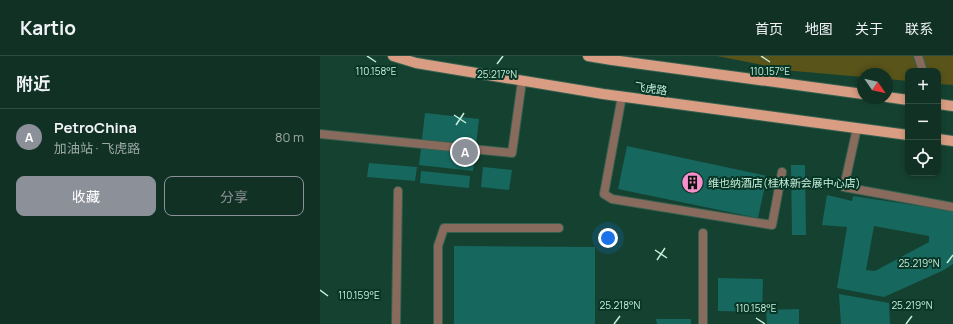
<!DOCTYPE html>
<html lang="zh">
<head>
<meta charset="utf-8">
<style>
	:root { --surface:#103124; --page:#19392c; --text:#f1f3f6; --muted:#9ca9a6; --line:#304c41; --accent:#8c9099 }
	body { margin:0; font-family:Manrope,"Noto Sans SC",sans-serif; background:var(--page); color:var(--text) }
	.controls { position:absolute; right:12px; top:12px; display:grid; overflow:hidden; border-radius:8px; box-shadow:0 2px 6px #0003 }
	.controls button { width:36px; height:36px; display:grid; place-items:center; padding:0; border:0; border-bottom:1px solid var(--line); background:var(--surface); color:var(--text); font:20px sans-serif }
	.compass { position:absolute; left:537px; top:12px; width:36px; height:36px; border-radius:50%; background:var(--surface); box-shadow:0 2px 6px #0003; rotate:124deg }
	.you { position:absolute; left:288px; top:182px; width:14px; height:14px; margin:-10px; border:3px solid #fff; border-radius:50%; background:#1a73e8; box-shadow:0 0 0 6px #1a73e833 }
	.badge { display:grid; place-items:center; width:26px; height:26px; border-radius:50%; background:var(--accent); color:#fff; font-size:13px; font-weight:700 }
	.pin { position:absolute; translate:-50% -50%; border:2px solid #fff; box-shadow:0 1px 4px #0006 }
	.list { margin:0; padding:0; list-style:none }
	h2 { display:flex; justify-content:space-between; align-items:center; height:52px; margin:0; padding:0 16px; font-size:17px }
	h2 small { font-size:13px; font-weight:400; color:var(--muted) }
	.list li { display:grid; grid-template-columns:26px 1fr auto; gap:12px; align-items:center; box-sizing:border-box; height:56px; padding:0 16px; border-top:1px solid var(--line) }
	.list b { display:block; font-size:15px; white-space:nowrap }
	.list p { margin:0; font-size:13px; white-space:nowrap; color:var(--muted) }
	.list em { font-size:13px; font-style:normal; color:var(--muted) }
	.actions { display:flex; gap:8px; padding:12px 16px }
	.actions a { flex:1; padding:9px 0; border:1px solid var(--accent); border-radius:8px; text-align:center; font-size:14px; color:var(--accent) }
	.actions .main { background:var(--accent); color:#fff }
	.icon { flex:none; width:22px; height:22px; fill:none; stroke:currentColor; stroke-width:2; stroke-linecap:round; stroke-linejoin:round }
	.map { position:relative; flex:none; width:633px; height:268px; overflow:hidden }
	header { display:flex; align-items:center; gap:24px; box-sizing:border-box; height:56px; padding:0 20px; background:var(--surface); border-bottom:1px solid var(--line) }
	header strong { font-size:19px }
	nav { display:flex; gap:22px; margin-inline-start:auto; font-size:14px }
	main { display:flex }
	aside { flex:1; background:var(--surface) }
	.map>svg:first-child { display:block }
</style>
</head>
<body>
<header>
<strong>Kartio</strong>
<nav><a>首页</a><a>地图</a><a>关于</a><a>联系</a></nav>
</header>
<main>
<aside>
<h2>附近<small></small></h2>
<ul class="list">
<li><span class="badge">A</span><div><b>PetroChina</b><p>加油站 · 飞虎路</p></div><em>80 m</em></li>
</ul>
<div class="actions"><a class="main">收藏</a><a>分享</a></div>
</aside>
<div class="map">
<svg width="633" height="268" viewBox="0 0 633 268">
	<rect width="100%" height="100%" fill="#154130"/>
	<polygon fill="#59541a" points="397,0 633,0 633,29 618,28 618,15 588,15 588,25 567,23 567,18 543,18 543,21 474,15"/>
	<g fill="#16685f" fill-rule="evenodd">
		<polygon points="105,57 159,63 153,115 99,109"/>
		<polygon points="307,90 447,120 438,162 298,133"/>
		<polygon points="49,107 97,111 95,125 47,121"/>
		<polygon points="471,109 485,109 486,179 472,179"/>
		<polygon points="163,111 192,114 189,134 161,131"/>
		<polygon points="101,115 150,120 149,132 100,127"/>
		<path d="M507 139 532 145 533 140 633 155V208L624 214 564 241 517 232 527 171 502 169ZM554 170 609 180V186L555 215 546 214Z"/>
		<polygon points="134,190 275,191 275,268 134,268"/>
		<polygon points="398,222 443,223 442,256 398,255"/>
		<polygon points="519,238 569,247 570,268 521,268"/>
		<polygon points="479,253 479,268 447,268 446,254"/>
		<polygon points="336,263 371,263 371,268 337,268"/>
	</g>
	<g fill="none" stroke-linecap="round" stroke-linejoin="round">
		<defs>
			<g id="service">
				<polyline points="598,0 603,15"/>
				<polyline points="302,40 284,138 292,143 452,169 462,116"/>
				<polyline points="537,72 524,131 633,151"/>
				<polyline points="0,78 192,97 202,25"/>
				<polyline points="383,177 383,268"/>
				<polyline points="76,268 78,135"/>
				<polyline points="118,268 118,190 124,172 239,172"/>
			</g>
			<g id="primary">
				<polyline points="73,0 96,7 283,38 588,79"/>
				<polyline points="268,0 292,4 543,38"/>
				<polyline points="567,41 588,44"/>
				<polyline points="618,48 633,50"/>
				<polyline points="618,83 633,85"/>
			</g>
		</defs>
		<use href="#service" stroke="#35604f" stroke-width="10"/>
		<use href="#primary" stroke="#35604f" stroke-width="12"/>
		<use href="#service" stroke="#896b5e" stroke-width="8"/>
		<use href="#primary" stroke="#d89d82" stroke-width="10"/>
	</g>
	<path fill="none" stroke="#c7eedb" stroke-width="1.5" d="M47 0 56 6M441 0 450 6M177 8 183 0M134 59 146 67M136 69 144 57M335 194 347 202M337 204 345 192M627 207 633 199M0 234 8 240M436 262 445 268M294 268 300 260M586 268 592 260"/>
	<defs>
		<symbol id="building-disc" viewBox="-11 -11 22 22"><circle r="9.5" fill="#f790cd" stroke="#083626"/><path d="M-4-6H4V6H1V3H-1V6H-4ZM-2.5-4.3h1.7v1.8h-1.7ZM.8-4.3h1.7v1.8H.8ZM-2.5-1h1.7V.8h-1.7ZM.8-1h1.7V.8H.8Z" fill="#111"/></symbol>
	</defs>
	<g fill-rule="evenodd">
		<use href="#building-disc" x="360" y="114" width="25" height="25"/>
	</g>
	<g text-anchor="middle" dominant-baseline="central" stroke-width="4" stroke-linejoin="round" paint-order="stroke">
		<g font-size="11" fill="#c7eedb" stroke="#083626">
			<text transform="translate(331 32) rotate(8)">飞虎路</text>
		</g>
		<g font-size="11" fill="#c7eedb" stroke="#083626" text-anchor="start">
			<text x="388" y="126">维也纳酒店(桂林新会展中心店)</text>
		</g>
	</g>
	<g font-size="10" text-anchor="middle" fill="#c7eedb" stroke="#083626" stroke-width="4" stroke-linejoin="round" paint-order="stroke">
		<text x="450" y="19">110.157°E</text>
		<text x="56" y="19">110.158°E</text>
		<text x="177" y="22">25.217°N</text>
		<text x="599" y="211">25.219°N</text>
		<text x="39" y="243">110.159°E</text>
		<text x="300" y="253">25.218°N</text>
		<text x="592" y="253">25.219°N</text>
		<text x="436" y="256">110.158°E</text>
	</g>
</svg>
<div class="controls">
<button>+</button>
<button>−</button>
<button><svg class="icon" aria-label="locate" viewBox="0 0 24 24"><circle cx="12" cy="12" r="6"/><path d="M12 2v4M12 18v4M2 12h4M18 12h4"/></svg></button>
</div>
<svg class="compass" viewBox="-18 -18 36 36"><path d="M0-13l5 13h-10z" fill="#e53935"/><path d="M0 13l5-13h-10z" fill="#9ca9a6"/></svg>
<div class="you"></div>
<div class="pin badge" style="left:145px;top:96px">A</div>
</div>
</main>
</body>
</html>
